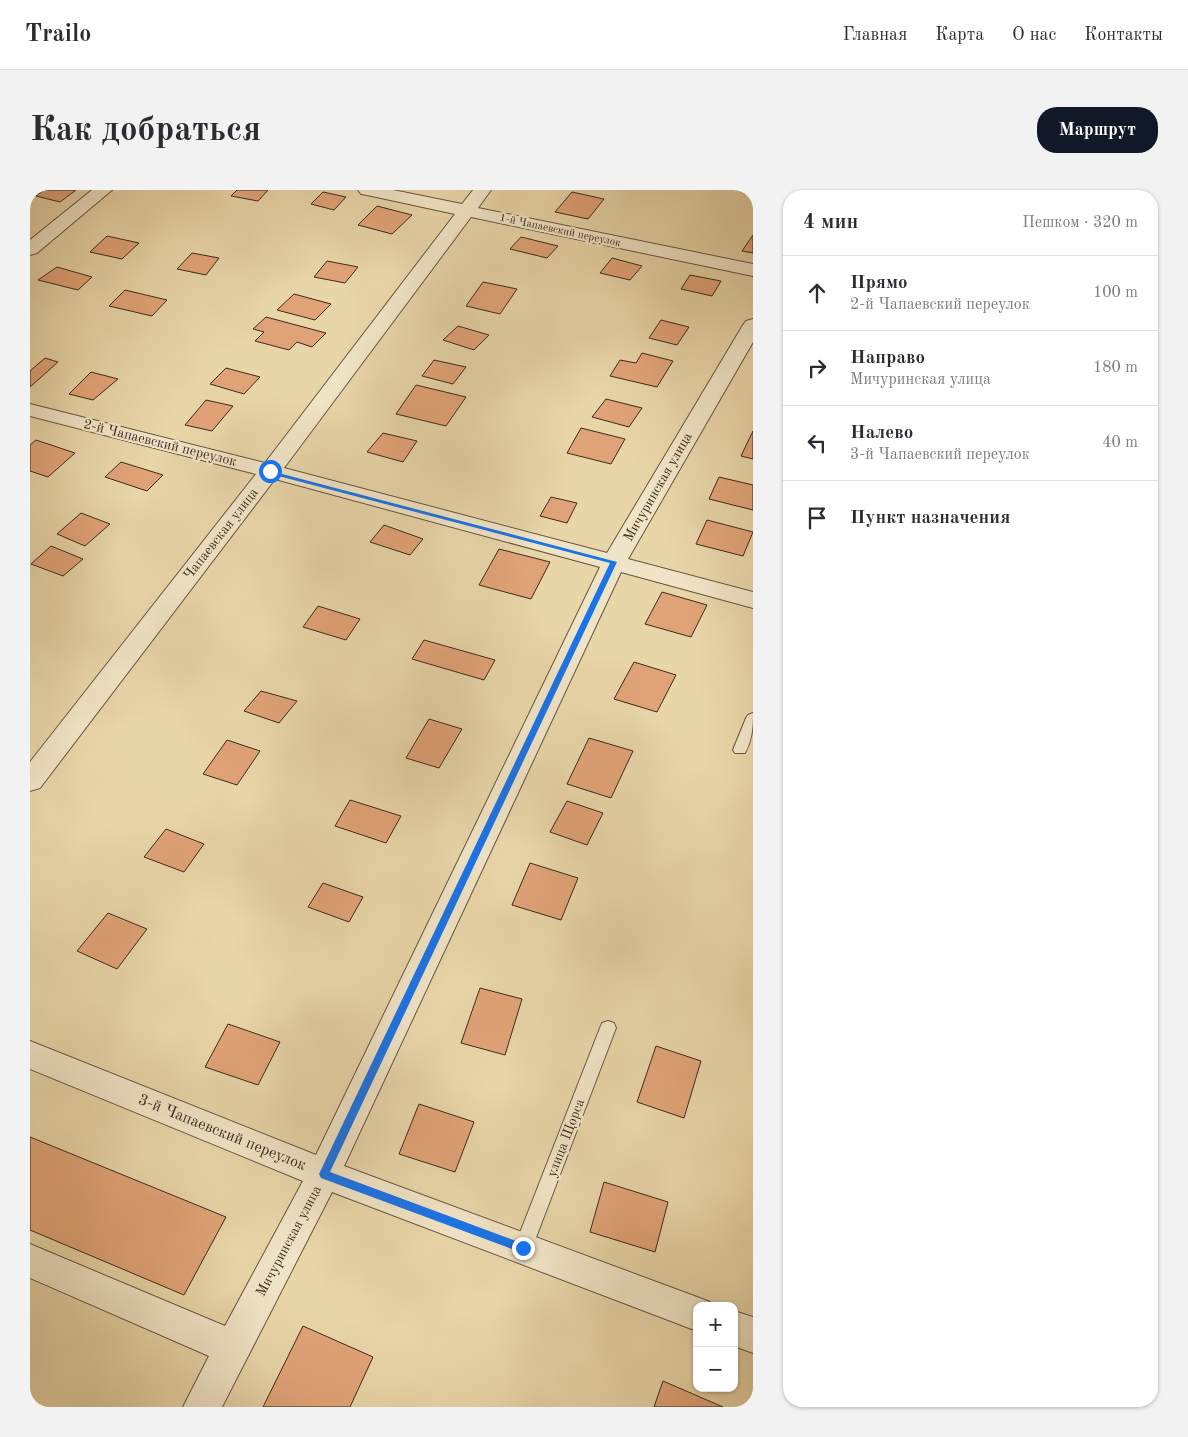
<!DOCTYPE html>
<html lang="ru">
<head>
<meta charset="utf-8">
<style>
	:root { --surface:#fff; --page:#f2f2f3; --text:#2b2b33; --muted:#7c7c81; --line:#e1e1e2; --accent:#111827 }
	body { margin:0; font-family:"Old Standard TT",serif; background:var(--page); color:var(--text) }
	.controls { position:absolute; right:15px; bottom:15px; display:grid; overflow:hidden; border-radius:10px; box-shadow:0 1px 4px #0004 }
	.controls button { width:45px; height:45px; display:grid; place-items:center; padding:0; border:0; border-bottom:1px solid var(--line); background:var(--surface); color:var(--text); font:25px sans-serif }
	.stop { position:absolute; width:15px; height:15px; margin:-11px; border:4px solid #1a73e8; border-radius:50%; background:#fff }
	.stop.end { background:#1a73e8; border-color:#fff; box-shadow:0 1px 5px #0008 }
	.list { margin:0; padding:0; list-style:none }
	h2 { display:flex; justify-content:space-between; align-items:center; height:65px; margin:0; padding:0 20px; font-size:21px }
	h2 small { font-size:16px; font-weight:400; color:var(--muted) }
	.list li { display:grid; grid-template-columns:32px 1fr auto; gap:15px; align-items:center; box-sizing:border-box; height:75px; padding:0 20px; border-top:1px solid var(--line) }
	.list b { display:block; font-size:19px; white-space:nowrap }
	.list p { margin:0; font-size:16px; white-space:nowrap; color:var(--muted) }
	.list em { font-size:16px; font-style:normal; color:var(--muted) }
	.icon { flex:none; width:28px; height:28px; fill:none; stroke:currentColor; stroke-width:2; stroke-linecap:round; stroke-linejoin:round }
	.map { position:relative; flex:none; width:723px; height:1217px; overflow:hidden; border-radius:20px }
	header { display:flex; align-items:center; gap:30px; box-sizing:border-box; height:70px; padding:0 25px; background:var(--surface); border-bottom:1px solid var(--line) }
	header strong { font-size:24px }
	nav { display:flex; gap:28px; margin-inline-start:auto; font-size:18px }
	.intro { display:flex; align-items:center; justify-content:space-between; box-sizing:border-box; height:120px; padding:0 30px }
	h1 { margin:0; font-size:35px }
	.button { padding:12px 22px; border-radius:20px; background:var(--accent); color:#fff; font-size:18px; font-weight:700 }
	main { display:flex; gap:30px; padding:0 30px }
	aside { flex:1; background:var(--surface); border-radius:20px; box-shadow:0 1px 4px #0004 }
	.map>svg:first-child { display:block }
</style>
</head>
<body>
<header>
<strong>Trailo</strong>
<nav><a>Главная</a><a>Карта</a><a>О нас</a><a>Контакты</a></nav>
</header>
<div class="intro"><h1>Как добраться</h1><a class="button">Маршрут</a></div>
<main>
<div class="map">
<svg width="723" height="1217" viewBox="0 0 723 1217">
	<rect width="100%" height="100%" fill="#e8d5a8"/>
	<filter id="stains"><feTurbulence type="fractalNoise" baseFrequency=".004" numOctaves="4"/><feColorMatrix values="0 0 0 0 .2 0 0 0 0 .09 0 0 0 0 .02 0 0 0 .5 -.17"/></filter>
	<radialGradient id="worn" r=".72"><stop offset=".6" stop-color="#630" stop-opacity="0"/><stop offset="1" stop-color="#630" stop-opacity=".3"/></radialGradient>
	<g fill="#e0a377" stroke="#3c2a1d">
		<polygon points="14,0 46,0 30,12 6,6"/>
		<polygon points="207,0 238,0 228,11 201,6"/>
		<polygon points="293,2 316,7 304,20 281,14"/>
		<polygon points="542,2 574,9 558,29 525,22"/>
		<polygon points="347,16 382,25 362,44 328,35"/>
		<polygon points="723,45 723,63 712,61"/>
		<polygon points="77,46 109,53 92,69 60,62"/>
		<polygon points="491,47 528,56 517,68 480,59"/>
		<polygon points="162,63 189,68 176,85 147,79"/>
		<polygon points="582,68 612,76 600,90 570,83"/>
		<polygon points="297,71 328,77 315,93 284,87"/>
		<polygon points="27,77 62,87 48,100 8,90"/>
		<polygon points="660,85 691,91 682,106 651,99"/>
		<polygon points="453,92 487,99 470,124 436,116"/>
		<polygon points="95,100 137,110 122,126 79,116"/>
		<polygon points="264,104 301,114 285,130 247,120"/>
		<polygon points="236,127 296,143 282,157 267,152 259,160 225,151 234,142 223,139"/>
		<polygon points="631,130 659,137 647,155 619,148"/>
		<polygon points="428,136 459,145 444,160 413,150"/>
		<polygon points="612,163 643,171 627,197 580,186 590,170 606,173"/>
		<polygon points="15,168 28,172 0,197 0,181"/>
		<polygon points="404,170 436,177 423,194 392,186"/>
		<polygon points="196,178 230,187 214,204 180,194"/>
		<polygon points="61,182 88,189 63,210 39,204"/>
		<polygon points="386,195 436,207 416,236 366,224"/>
		<polygon points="576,209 612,218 599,237 562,227"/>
		<polygon points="176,210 203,216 182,241 155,235"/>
		<polygon points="551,238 595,249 581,274 537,263"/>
		<polygon points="723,241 723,269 711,266"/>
		<polygon points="353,243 387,251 373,272 337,262"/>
		<polygon points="6,250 45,263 18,287 0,281 0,255"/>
		<polygon points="91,272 133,285 117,301 75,287"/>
		<polygon points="689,287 723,295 723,320 679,309"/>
		<polygon points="521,307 547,313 537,333 510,326"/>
		<polygon points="51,323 80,334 55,356 27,344"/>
		<polygon points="677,330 723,342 713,366 666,354"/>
		<polygon points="354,335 393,349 380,365 340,352"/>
		<polygon points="21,356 53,369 33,386 1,374"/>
		<polygon points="469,359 520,372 501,409 449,395"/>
		<polygon points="632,402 677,415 661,447 615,434"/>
		<polygon points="288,416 330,429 316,450 273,437"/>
		<polygon points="394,450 465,470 454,490 382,469"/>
		<polygon points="604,472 646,485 627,522 584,509"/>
		<polygon points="231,501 267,511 249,533 214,521"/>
		<polygon points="399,529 432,539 409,578 376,568"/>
		<polygon points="559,548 603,561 581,608 537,594"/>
		<polygon points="197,550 230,561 207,595 173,584"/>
		<polygon points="320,610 371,626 356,653 305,636"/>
		<polygon points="537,611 573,623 557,655 520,642"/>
		<polygon points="136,639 174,654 154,682 114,667"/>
		<polygon points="500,673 548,688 531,730 482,715"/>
		<polygon points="293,693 333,707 319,732 278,717"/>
		<polygon points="78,723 117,739 87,779 47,761"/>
		<polygon points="450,798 492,809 475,865 431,853"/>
		<polygon points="198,834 250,852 228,895 175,877"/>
		<polygon points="626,856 671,871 654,928 607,912"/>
		<polygon points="389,914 444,932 425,982 369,964"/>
		<polygon points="0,947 196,1027 154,1105 0,1040"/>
		<polygon points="574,992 638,1012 625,1062 560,1042"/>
		<polygon points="273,1136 343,1167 320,1217 233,1217"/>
		<polygon points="633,1191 693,1217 624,1217"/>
	</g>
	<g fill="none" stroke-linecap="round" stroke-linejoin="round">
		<defs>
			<g id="lane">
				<path d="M723 523C723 538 722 550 715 563H705L703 560 716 528 718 525Z"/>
				<polygon points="578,831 584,833 586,838 502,1058 499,1064 493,1066 487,1064 484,1058 570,838 572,833"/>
			</g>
			<g id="street">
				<polygon points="62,0 82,0 7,63 0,65 0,50"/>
				<polygon points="328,0 363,0 432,14 443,0 461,0 448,18 723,74 723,86 441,27 254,278 577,363 713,135 716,131 723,129 723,152 598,369 723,402 723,418 591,382 314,976 667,1107 680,1112 681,1116 667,1116 667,1141 302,1002 192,1217 153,1217 179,1166 0,1088 0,1054 195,1136 273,991 0,879 0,851 286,965 570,377 245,289 10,598 0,601 0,572 226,284 0,226 0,214 235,273 425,24 337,5 331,4"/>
				<polygon points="704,1121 723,1127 723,1163 704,1156"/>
			</g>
		</defs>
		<use href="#lane" stroke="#675540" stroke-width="2"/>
		<use href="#street" stroke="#675540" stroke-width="2"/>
		<use href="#lane" fill="#f0e4c6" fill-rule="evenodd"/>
		<use href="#street" fill="#f0e4c6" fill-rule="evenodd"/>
	</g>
	<polygon fill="#1a73e8" points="237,280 587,372 300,982 497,1055 498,1058 493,1063 291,988 289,984 580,373 237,283"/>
	<g text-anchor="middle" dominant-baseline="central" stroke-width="4.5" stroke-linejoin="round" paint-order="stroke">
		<g font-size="11" fill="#3c2a1d" stroke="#f0e4c6">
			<text transform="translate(530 41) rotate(12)">1-й Чапаевский переулок</text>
		</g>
		<g font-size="14" fill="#3c2a1d" stroke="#f0e4c6">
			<text transform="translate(130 253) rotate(14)">2-й Чапаевский переулок</text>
			<text transform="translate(628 297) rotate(-60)">Мичуринская улица</text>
			<text transform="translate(191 344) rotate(-52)">Чапаевская улица</text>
			<text transform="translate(536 948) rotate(-69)">улица Щорса</text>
			<text transform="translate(259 1051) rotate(-62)">Мичуринская улица</text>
		</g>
		<g font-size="16" fill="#3c2a1d" stroke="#f0e4c6">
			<text transform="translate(192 943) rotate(22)">3-й Чапаевский переулок</text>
		</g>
	</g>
	<rect width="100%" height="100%" filter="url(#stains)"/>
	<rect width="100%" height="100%" fill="url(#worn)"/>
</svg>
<div class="controls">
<button>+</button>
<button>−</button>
</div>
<div class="stop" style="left:240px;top:281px"></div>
<div class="stop end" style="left:493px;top:1058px"></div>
</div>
<aside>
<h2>4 мин<small>Пешком · 320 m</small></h2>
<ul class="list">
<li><svg class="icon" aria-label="ahead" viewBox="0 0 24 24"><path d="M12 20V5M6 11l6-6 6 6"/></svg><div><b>Прямо</b><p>2-й Чапаевский переулок</p></div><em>100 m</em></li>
<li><svg class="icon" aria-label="right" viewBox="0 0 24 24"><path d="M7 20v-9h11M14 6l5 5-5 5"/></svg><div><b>Направо</b><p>Мичуринская улица</p></div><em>180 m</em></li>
<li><svg class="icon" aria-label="left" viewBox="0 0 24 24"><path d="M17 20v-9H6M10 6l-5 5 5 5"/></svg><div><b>Налево</b><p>3-й Чапаевский переулок</p></div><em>40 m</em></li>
<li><svg class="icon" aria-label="arrive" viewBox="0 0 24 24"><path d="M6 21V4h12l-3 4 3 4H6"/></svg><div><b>Пункт назначения</b></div></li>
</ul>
</aside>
</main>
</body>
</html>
